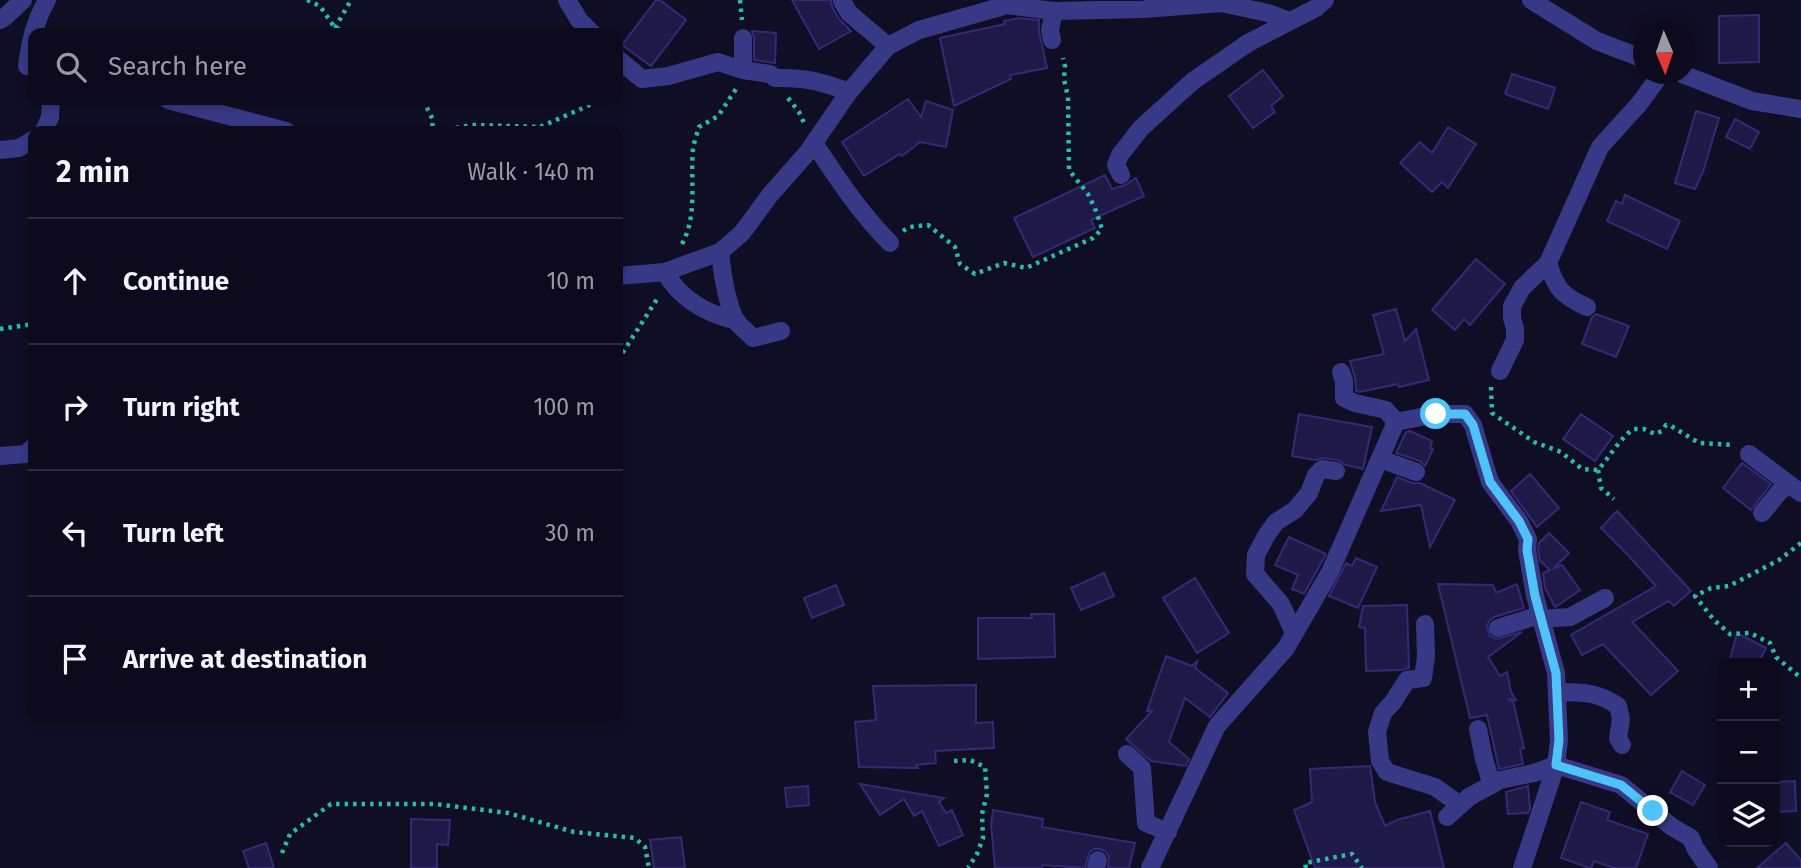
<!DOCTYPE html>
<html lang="en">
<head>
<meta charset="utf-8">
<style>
	:root { --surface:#0c0a1c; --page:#151325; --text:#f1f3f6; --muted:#9a9aa3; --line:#2c2b3b }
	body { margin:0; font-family:"Fira Sans",sans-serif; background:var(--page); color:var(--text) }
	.controls { position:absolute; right:21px; bottom:21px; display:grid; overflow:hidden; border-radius:14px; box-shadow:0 4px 10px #0003 }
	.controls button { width:63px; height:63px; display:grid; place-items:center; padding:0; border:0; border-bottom:2px solid var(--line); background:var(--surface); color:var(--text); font:35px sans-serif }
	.compass { position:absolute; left:1633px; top:21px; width:63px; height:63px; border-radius:50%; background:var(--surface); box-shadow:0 4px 10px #0003; rotate:178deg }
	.stop { position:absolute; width:21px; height:21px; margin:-16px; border:5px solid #4fc3f7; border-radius:50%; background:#fff }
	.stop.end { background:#4fc3f7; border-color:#fff; box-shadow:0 2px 7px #0008 }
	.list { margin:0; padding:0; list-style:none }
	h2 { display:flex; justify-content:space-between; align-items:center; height:91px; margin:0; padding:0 28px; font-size:30px }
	h2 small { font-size:23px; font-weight:400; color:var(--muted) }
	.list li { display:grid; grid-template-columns:46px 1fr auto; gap:21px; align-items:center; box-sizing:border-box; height:126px; padding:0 28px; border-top:2px solid var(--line) }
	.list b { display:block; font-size:26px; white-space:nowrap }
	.list em { font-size:23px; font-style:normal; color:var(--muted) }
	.icon { flex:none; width:38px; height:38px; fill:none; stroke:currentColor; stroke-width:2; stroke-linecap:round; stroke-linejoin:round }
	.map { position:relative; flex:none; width:1801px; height:868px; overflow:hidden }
	.search { position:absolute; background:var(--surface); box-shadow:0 4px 10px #0003; left:28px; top:28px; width:595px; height:77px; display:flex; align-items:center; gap:18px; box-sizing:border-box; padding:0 24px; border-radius:14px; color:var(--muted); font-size:26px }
	.panel { position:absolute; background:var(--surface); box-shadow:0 4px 10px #0003; left:28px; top:126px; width:595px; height:595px; border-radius:14px }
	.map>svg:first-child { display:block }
</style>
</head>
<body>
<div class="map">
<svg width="1801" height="868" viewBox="0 0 1801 868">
	<rect width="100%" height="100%" fill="#100e25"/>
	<g fill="#1f1947" stroke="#342a74" stroke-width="2">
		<polygon points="656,0 660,0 686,20 651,66 622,45"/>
		<polygon points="792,0 831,0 832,7 839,19 851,31 819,49"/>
		<polygon points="1759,15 1759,62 1719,63 1719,16"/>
		<polygon points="1019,18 1039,20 1039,32 1047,68 1010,75 1011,79 954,106 940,38 1005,24 1004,21"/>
		<polygon points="752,31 776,33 775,63 754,60 754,38"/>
		<polygon points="1263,70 1283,96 1271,106 1275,112 1253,128 1229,96"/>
		<polygon points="1512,74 1555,88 1548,109 1505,94"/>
		<polygon points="908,99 921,117 926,101 953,110 946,147 920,142 902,156 900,154 864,176 842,142"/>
		<polygon points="1696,111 1719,118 1703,172 1695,189 1675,183"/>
		<polygon points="1735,119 1759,132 1750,149 1726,137"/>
		<polygon points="1448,127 1476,144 1448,188 1442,182 1432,192 1400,163 1420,142 1432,153"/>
		<polygon points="1105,175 1112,189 1125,185 1136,178 1144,196 1091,220 1095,228 1033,257 1014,218"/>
		<polygon points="1625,195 1680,221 1667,249 1607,221 1616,201 1622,204"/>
		<polygon points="1476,259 1505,284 1470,325 1464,319 1455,330 1432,310"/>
		<polygon points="1396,309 1405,341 1416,329 1429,380 1399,387 1398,384 1359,392 1356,391 1355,378 1350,361 1384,354 1373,315"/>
		<polygon points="1596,314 1629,326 1616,357 1582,344 1592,317"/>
		<polygon points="1299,414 1372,427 1363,469 1346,465 1338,460 1323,458 1315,460 1292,456"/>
		<polygon points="1581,414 1613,436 1595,461 1563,439"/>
		<polygon points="1410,431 1432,441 1430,448 1433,449 1425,466 1420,461 1396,453 1406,432"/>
		<polygon points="1742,463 1771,484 1751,510 1723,488"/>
		<polygon points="1530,474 1559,508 1537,527 1511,491"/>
		<polygon points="1397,477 1412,483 1420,483 1455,500 1430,547 1421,505 1381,511"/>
		<polygon points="1617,511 1691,591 1674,606 1669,601 1632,622 1678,671 1651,695 1603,644 1582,655 1571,635 1656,586 1626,553 1601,528"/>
		<polygon points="1549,533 1569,553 1553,569 1562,565 1580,590 1557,606 1555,607 1545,588 1543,573 1550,570 1540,561 1538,550 1539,543"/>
		<polygon points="1289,537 1326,554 1304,594 1292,589 1298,575 1275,565"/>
		<polygon points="1356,558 1377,567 1358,608 1329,596 1346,563 1352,566"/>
		<polygon points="1104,573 1114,596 1081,610 1071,588"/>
		<polygon points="1195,578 1229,633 1197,653 1163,598"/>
		<polygon points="1438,584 1493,585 1496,593 1517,584 1524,608 1494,617 1489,621 1487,626 1490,636 1496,639 1522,632 1488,657 1500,676 1507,672 1511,692 1516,700 1508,699 1513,701 1524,748 1520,749 1523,764 1499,769 1487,715 1470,718"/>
		<polygon points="836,585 844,605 812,618 804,598"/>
		<polygon points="1407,605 1409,668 1401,670 1366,671 1365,628 1359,627 1363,606"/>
		<polygon points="1031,614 1054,614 1055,657 978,659 978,618 1032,618"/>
		<polygon points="1737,633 1766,648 1758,663 1729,663"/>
		<polygon points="1166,656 1192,666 1198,660 1195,668 1228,693 1210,717 1185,698 1169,742 1189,759 1186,766 1151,761 1126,739 1152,711 1147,711"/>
		<polygon points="976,685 976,723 993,722 994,748 935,751 936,763 916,765 918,768 859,767 855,722 876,720 873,686"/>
		<polygon points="1370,766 1375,802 1385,826 1397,820 1430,811 1444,868 1315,868 1294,810 1312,802 1310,769"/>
		<polygon points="1682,771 1705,785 1693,805 1670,792"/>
		<polygon points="1795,781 1796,811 1775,812 1775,782"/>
		<polygon points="860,784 944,798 939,802 946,813 952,810 963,835 939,846 922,811 914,816 904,799 880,815"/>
		<polygon points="808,786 809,805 787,807 785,788"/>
		<polygon points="1528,786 1530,809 1528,813 1508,814 1506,792"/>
		<polygon points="1581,802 1610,812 1607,820 1648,834 1636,868 1614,868 1594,861 1591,868 1590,868 1561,858"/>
		<polygon points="993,810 1043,819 1042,827 1135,843 1129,868 1108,868 1109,856 1105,851 1100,849 1094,849 1089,853 1085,868 1042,865 1042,868 995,868 991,824"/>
		<polygon points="411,819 450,820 448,845 437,844 437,868 411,868"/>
		<polygon points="681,837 685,868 654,868 650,840"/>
		<polygon points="266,843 274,868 249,868 243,851"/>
		<polygon points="1786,843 1801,860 1801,868 1757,868"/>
	</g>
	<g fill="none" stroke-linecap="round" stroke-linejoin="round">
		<g stroke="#2abba9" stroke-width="4.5" stroke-dasharray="3.5 5" stroke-linecap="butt">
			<polyline points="307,0 320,6 335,28 353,33"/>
			<polyline points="740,0 742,20"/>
			<polyline points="335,28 351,0"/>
			<polyline points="788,98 799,112 804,123"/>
			<polyline points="423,100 433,120 432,131"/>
			<polyline points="439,131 472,125 540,127 601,100"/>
			<polyline points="903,231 909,227 928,225 955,247 960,264 975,274 1004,263 1026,268 1093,238 1102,229 1096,211 1088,194 1069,170 1068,97 1064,79 1065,66 1063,58"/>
			<path d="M682 244C698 215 690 180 693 149 694 142 697 134 699 127L718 116 736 89"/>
			<polyline points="0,329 33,324"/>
			<polyline points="618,360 659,296"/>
			<path d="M1491 387 1492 413 1534 442 1561 452 1582 469 1598 470C1610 456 1619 440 1633 429H1644L1655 434 1662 431 1666 425 1671 426 1699 443 1733 445"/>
			<polyline points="1598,470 1601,488 1614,499"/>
			<polyline points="1801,543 1779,560 1729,586 1711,588 1695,596 1714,620 1730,634 1750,633 1770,643 1776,657 1801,678"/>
			<polyline points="954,761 970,760 985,767 987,794 982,814 983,838 977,854 968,868"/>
			<polyline points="282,853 290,834 331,804 435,804 508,813 574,832 635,838 645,847 649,868"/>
			<polyline points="1306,868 1305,863 1352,854 1362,868"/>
		</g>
		<g stroke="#373986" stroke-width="18">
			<polyline points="567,0 579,20 592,33"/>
			<polyline points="1531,0 1597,41 1644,59"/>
			<polyline points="842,1 849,13 888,46"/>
			<polyline points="0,20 5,17 23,0"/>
			<path d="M743 38V70L770 74 775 78C804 77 823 82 849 92"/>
			<polyline points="1052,40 1050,30 1054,11"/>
			<polyline points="618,59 642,79 668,76 718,62 743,70"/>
			<path d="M33 67 27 66C30 41 35 21 47 0"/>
			<polyline points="1682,74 1752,101 1801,109"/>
			<polyline points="168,100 286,131"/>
			<polyline points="44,131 50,117 51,100"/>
			<path d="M814 143C837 178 860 213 890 243"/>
			<polyline points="0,150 19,148 33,140"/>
			<polyline points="1121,175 1116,165 1120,155 1141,128 1193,81 1248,43 1316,8 1325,0"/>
			<path d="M720 252C722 271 727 304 736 321 740 327 748 332 753 338L781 331"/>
			<path d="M1548 263C1556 289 1562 296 1587 307"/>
			<path d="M665 272C680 299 707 314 737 321"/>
			<polyline points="618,276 665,272 720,252 742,233 770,195 807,153 849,92 888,46 919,30 1007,5 1054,11 1144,9 1221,3 1268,13 1289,21"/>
			<polyline points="1500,371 1515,340 1515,329 1512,318 1512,306 1522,288 1548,263 1600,147 1639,104 1661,74"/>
			<polyline points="1341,372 1344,381 1344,398 1355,403 1386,410 1396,422"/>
			<polyline points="1749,454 1801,493"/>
			<polyline points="0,456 26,454 33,447"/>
			<polyline points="1380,459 1416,472"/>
			<polyline points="1762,513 1780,491 1790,485"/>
			<polyline points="1541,619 1570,617 1605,598"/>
			<polyline points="1425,624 1426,656 1423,678 1407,680 1393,702 1383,713 1377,732 1380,761 1387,772 1435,787 1460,805"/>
			<polyline points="1498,628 1540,615"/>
			<polyline points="1294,633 1281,604 1255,574 1256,555 1266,536 1276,522 1295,510 1309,493 1316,475 1322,469 1336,471"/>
			<path d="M1557 692C1582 692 1598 692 1618 706L1621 719 1618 738 1622 745"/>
			<polyline points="1478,729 1484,759 1492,785"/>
			<polyline points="1127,754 1142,768 1146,823 1168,832"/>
			<polyline points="1447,817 1469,797 1500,780 1534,773 1556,765 1621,785 1672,827 1691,838 1695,848 1709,868"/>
			<polyline points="1096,868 1098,860"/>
			<polyline points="1150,868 1217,726 1286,648 1330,572 1396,422 1436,414 1465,414 1473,425 1490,482 1519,521 1528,539 1527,550 1535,596 1556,673 1559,740 1556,765 1522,868"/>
		</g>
	</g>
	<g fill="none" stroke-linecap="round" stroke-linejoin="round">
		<polyline stroke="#4fc3f7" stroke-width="9" points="1436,414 1465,414 1473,425 1490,482 1519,521 1528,539 1527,550 1535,596 1556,673 1559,740 1556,765 1621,785 1653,811"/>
	</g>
</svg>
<div class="controls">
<button>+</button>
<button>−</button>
<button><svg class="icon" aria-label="layers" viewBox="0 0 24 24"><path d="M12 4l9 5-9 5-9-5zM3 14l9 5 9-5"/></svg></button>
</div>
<svg class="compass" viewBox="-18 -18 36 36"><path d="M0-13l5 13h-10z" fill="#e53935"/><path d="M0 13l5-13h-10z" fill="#9a9aa3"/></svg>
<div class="stop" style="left:1436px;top:414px"></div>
<div class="stop end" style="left:1653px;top:811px"></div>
<div class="search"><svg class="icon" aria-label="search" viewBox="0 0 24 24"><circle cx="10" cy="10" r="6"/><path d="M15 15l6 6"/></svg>Search here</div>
<section class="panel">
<h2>2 min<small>Walk · 140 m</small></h2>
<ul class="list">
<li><svg class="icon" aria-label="ahead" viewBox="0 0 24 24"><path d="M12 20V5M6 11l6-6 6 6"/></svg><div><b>Continue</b></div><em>10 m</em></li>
<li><svg class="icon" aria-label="right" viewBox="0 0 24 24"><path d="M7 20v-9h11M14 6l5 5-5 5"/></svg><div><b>Turn right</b></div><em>100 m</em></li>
<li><svg class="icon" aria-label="left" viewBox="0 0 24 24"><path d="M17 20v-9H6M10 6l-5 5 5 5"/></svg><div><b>Turn left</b></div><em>30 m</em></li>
<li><svg class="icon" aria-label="arrive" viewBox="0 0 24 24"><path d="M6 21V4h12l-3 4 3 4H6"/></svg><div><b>Arrive at destination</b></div></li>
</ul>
</section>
</div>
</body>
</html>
